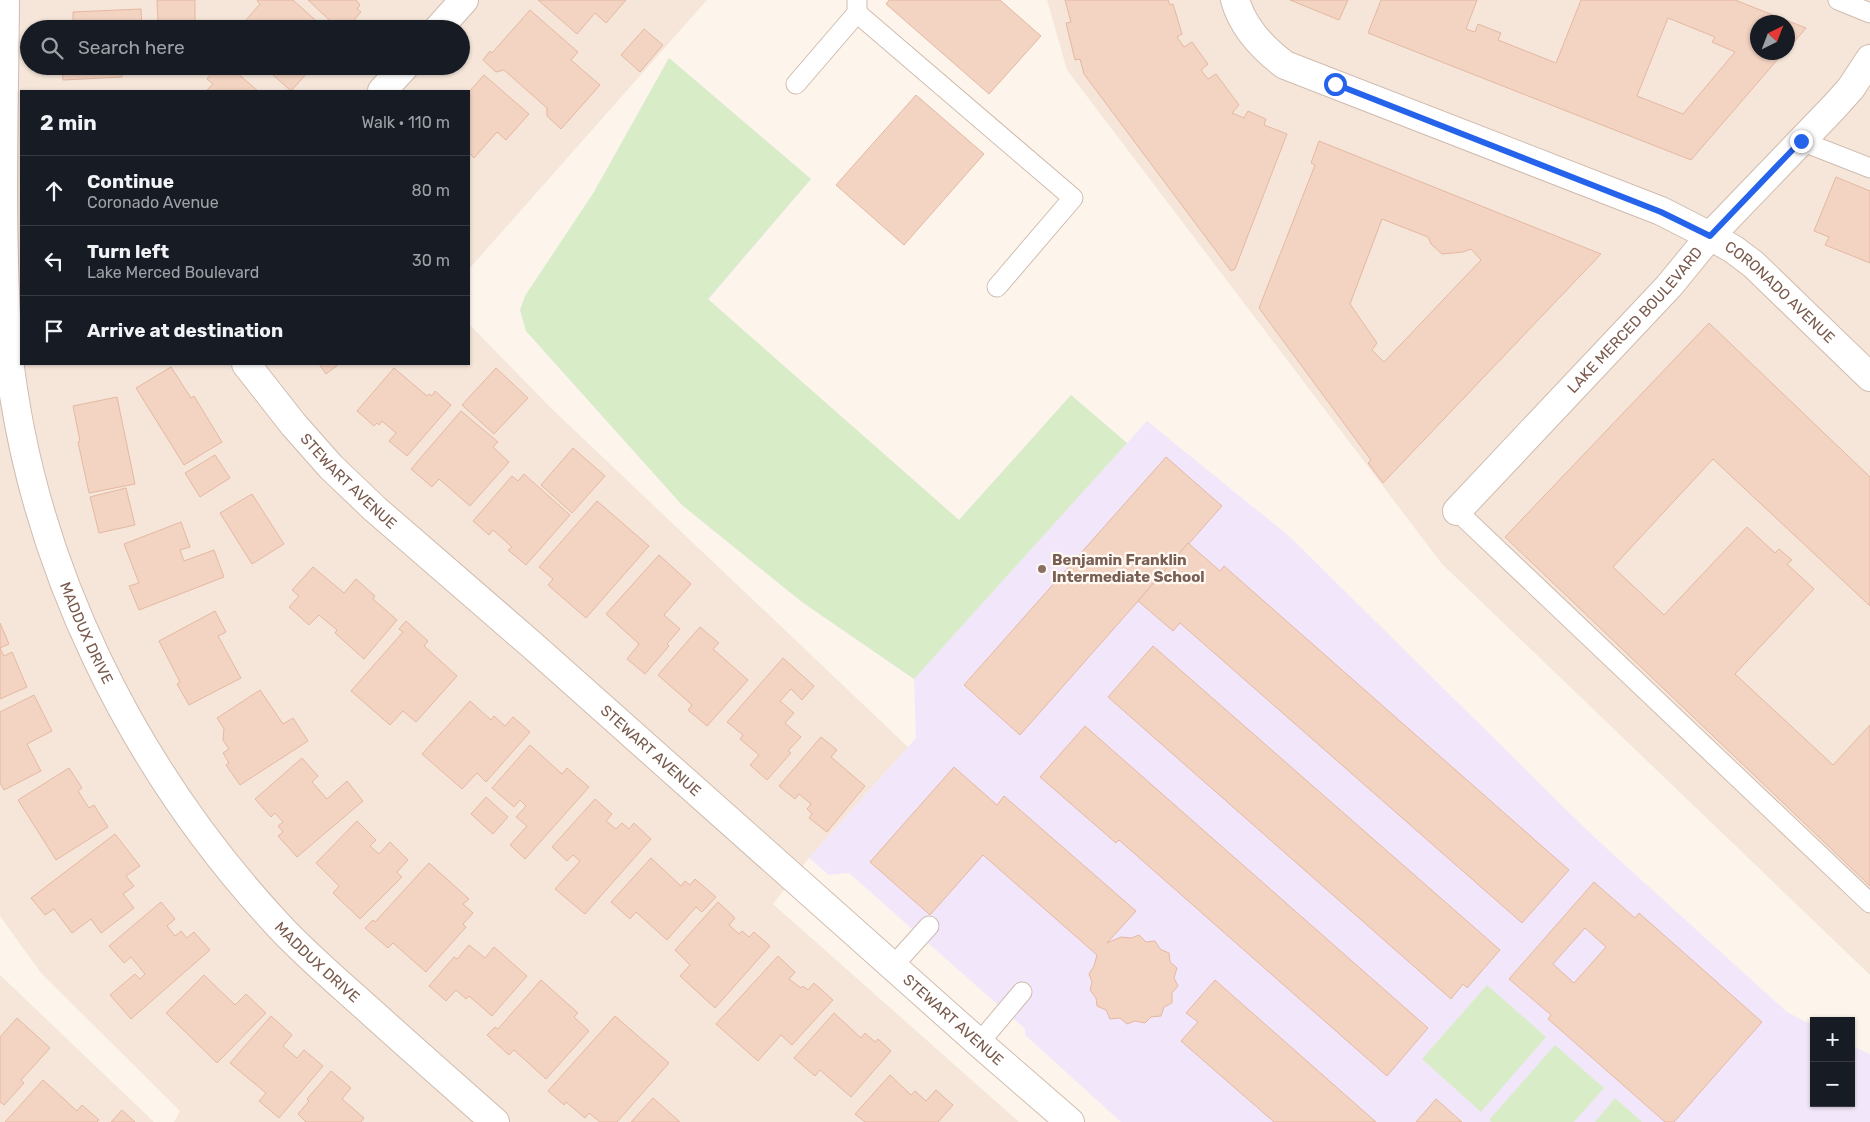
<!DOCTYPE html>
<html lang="en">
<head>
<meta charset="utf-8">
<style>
	:root { --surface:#171b24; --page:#242831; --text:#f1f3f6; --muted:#9ea1a6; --line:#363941 }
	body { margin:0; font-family:Rubik,sans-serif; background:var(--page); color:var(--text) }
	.controls { position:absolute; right:15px; bottom:15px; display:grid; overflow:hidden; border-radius:0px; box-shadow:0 1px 4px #0004 }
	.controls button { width:45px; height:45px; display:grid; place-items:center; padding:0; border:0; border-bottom:1px solid var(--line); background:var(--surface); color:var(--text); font:25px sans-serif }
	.compass { position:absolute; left:1750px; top:15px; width:45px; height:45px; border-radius:50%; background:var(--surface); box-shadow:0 1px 4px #0004; rotate:42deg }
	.stop { position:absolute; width:15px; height:15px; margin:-11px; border:4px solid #2563eb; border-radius:50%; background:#fff }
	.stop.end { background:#2563eb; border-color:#fff; box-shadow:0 1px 5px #0008 }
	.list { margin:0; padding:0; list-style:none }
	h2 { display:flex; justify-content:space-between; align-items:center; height:65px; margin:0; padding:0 20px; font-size:21px }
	h2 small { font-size:16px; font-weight:400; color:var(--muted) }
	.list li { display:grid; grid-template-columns:32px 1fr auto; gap:15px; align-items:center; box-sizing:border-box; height:70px; padding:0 20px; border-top:1px solid var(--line) }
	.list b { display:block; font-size:19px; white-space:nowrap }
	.list p { margin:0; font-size:16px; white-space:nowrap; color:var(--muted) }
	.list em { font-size:16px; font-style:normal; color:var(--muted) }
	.icon { flex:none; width:28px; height:28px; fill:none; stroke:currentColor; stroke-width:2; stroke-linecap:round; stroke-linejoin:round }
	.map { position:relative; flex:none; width:1870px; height:1122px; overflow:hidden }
	.search { position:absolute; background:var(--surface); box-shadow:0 1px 4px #0004; left:20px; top:20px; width:450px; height:55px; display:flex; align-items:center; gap:12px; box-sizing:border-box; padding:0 18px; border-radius:28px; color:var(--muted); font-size:19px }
	.panel { position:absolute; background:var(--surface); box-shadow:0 1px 4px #0004; left:20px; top:90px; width:450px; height:275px; border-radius:0px }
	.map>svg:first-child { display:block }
</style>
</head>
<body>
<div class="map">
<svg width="1870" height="1122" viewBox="0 0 1870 1122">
	<rect width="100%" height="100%" fill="#fdf5eb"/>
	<g fill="#f5e6d9" fill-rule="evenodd">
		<path d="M0 0H707L469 269V91H21V364H469V324L551 408 908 747 809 858 773 904 1019 1122H174L180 1111 41 973 0 916ZM29 29H461V66H29Z"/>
		<path d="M1047 0H1870V975L1442 564 1067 70ZM1758 22H1788V52H1758Z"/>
		<polygon points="0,975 154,1122 0,1122"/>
	</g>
	<polygon fill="#f2e7fa" points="669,58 811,179 708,300 959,520 1071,395 1127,443 1147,421 1289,536 1592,835 1787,1012 1814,1026 1814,1103 1851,1103 1851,1045 1870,1054 1870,1122 1121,1122 1025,1035 1025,1029 849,873 829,875 809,858 916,738 914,679 802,602 682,505 526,331 520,310 525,296 594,192"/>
	<g fill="#d9ecc8">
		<polygon points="669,58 811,179 708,299 959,520 1071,395 1127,443 914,679 802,602 682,505 526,331 520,310 525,296 594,192"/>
		<polygon points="1487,985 1546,1037 1481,1112 1422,1059"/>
		<polygon points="1555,1045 1604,1088 1574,1122 1491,1122 1489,1120"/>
		<polygon points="1615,1098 1642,1122 1595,1122"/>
	</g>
	<g fill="#f3d3c2" stroke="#e5b8a2" fill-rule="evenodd">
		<polygon points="157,0 195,0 195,22 158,22"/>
		<polygon points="258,0 293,0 324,28 238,29 260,4 257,1"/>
		<polygon points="308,0 356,0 360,5 357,9 361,12 346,29 339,29"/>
		<polygon points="538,0 626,0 606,23 595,13 577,34"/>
		<polygon points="889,0 1000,0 1041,36 989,94 886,4"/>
		<polygon points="1065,0 1168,0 1170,5 1173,4 1182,34 1177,37 1184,47 1192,42 1208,64 1201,70 1208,79 1216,74 1239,105 1232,113 1244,118 1248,111 1266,119 1264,125 1287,134 1235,269 1231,271 1084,74 1080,59 1075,60 1066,23 1071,22"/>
		<polygon points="1290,0 1348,0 1339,20"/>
		<path d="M1381 0H1477L1466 29 1475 32 1478 24 1501 33 1498 40 1556 63 1581 0H1735L1806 28 1788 49V22H1758V52H1784L1691 160 1368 33ZM1668 18 1715 37 1712 42 1735 52 1683 114 1637 96Z"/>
		<polygon points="141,9 142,29 73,29 73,12"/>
		<polygon points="530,10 578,52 571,60 600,85 561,129 547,116 547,108 504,70 496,72 483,60 490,51 492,53"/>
		<polygon points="644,29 663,45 640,72 621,55"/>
		<polygon points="62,66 121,66 122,77 63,80"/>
		<polygon points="218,66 229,66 258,91 206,91 213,84 207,79"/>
		<polygon points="263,66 300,66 307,73 291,91"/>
		<polygon points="484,75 529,114 506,140 497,132 474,158 469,153 469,92"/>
		<polygon points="916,95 984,154 904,245 836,185"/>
		<path d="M1319 141 1601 254 1383 483 1368 463 1371 460 1259 308 1315 165 1311 163ZM1382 219 1428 237 1431 244 1442 254 1463 252 1471 249 1481 260 1384 362 1372 350 1377 343 1350 304Z"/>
		<polygon points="1836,177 1870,191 1870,263 1825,245 1829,237 1814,231"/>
		<polygon points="1709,323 1870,477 1870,606 1713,459 1613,567 1664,615 1747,527 1775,553 1779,549 1792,560 1787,564 1814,589 1735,674 1833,765 1870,725 1870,886 1505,537"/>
		<polygon points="319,364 339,364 326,374"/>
		<polygon points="171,367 191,398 194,396 222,442 184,465 136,388"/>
		<polygon points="394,368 427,396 429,394 432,396 435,391 451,405 407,456 389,441 396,433 382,421 379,425 377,423 374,426 357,411"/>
		<polygon points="496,368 528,398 494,434 462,405"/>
		<polygon points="117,397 135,484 89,493 78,442 80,441 73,406"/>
		<polygon points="461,411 498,442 493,447 509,462 470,506 439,479 432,487 411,469"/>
		<polygon points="573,448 605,476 572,513 541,485"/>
		<polygon points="215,455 230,478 200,497 185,473"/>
		<polygon points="1166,457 1222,506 1020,735 964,685"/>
		<polygon points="524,474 570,515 526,565 508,550 512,547 493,530 489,535 473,521 512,476 518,481"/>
		<polygon points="126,488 135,525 99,533 90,497"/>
		<polygon points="252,494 284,544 252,564 220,513"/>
		<polygon points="597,501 649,546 586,618 548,585 553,579 539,567"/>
		<polygon points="181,522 190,547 180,550 184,561 214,550 224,577 139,610 129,586 139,583 124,544"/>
		<polygon points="1188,543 1220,571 1224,566 1569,870 1522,923 1180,623 1173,631 1138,601"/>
		<polygon points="659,555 691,584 664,615 680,629 667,644 669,646 645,674 627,659 639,644 606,614"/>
		<polygon points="313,567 344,593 356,579 375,596 373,599 397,620 364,659 335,633 337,630 319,615 309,625 289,607 299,596 292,590"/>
		<polygon points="215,611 226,632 218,636 241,678 189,705 177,684 180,682 159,641"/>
		<polygon points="406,621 428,641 424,646 457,676 416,722 403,711 390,725 351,691 403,632 399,629"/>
		<polygon points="0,623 9,644 0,648 4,656 12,652 27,687 0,699"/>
		<polygon points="700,627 719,643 713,649 748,680 707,726 688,710 692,705 658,675"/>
		<polygon points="1153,646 1500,950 1467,988 1463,984 1451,999 1108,697"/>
		<polygon points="783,658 814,686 802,700 791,689 780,701 794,713 785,723 801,737 788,751 791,753 767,780 750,765 759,755 740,739 743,735 727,722"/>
		<polygon points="260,690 283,724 293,718 308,741 240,785 226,765 229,763 223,753 229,749 223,740 224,729 217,718"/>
		<polygon points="34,695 52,731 27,744 41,771 4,790 0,783 0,712"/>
		<polygon points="470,701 491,720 494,716 505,726 513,717 530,732 486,782 477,773 462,789 422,754"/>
		<polygon points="1085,726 1428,1028 1387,1076 1119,840 1116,843 1040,777"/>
		<polygon points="821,737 837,750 831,757 865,786 827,832 809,818 812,814 807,809 811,804 799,794 795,799 779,786"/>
		<polygon points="530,745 562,774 567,768 589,787 525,859 510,845 527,826 516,817 526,806 520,800 514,807 492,788"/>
		<polygon points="302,758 318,776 312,782 327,799 347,781 363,801 297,857 278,836 283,832 278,826 283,822 275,813 271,817 255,799"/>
		<polygon points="954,767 997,805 1004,796 1136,911 1107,943 1121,937 1131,938 1139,935 1146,942 1155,941 1160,949 1169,953 1170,962 1177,968 1174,978 1178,986 1172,993 1172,1003 1164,1007 1161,1016 1151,1017 1145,1023 1135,1021 1127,1024 1120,1018 1110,1019 1106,1010 1097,1006 1096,998 1090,990 1092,982 1089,974 1094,966 1097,955 983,855 930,915 870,862"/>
		<polygon points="69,768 82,788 78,791 89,808 94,805 108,827 56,860 18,800"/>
		<polygon points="486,797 508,817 493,834 471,814"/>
		<polygon points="595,799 612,814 606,821 616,829 622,823 629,829 634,823 651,839 585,914 555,889 580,861 573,855 567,861 552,847"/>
		<polygon points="357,821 376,840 370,846 379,854 390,842 408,860 397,872 402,877 360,919 333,893 339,886 316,863"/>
		<polygon points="115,834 140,866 126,876 134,886 123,894 134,908 101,933 91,919 72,933 54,909 45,915 31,898"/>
		<polygon points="651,858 681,886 685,881 690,885 695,879 716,897 702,912 696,907 667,940 636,912 630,919 611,902"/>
		<polygon points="429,863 469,899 463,904 473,913 463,924 466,927 426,972 393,943 388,948 365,928 373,920 375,922"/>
		<path d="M1594 882 1635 918 1639 913 1762 1022 1674 1122H1665L1548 1019 1551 1015 1509 979ZM1585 928 1606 947 1574 983 1553 964Z"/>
		<polygon points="161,902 175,919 167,926 175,936 181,931 187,938 194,932 210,950 131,1019 110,995 135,974 140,979 145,974 131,957 124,963 109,946"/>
		<polygon points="718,902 735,918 729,925 739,934 742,931 749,937 754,932 770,946 715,1008 680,976 690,965 675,950"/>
		<polygon points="469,945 485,958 494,947 527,976 492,1016 469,996 466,999 456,990 446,1001 429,986 454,957 457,959"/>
		<polygon points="778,956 795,972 789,979 801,988 803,986 808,990 814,983 833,1000 792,1045 781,1035 758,1061 716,1024"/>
		<polygon points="204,975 235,1005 246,994 266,1013 217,1063 166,1013"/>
		<polygon points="541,980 578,1013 574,1017 589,1031 546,1079 514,1050 509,1055 487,1035 495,1027 498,1029"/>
		<polygon points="1215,980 1376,1122 1274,1122 1181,1041 1198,1022 1186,1013"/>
		<polygon points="834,1013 861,1038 865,1033 875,1042 878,1039 891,1051 851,1097 820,1070 815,1076 794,1058"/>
		<polygon points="271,1016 292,1035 283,1046 297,1058 304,1050 323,1066 279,1118 259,1101 266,1093 230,1063"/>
		<polygon points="615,1016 669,1063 617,1122 600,1122 589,1113 585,1118 566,1102 564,1105 548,1091"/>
		<polygon points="17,1018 50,1048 21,1080 24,1083 4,1105 0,1102 0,1037"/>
		<polygon points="331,1071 351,1088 342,1099 364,1118 361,1122 306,1122 298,1114 309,1101 307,1099"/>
		<polygon points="890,1075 911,1095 915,1091 926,1101 936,1090 953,1105 938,1122 865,1122 855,1114"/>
		<polygon points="43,1080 77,1111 82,1105 99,1120 97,1122 5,1122"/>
		<polygon points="653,1098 680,1122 631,1122"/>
		<polygon points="1436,1099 1462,1122 1416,1122"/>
		<polygon points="122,1110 135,1122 111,1122"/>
	</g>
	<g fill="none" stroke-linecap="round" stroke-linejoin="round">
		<defs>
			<g id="lane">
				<polyline points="1838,0 1870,13"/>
				<polyline points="857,13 1073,198 997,287"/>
				<polyline points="796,84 857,13 857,0"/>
				<polyline points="1801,141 1870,168"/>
				<polyline points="1457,511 1870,903"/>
				<polyline points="893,966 929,926"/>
				<polyline points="979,1043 1022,992"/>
			</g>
			<g id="street">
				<path id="s1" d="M5 0C4 116 0 234 8 350 31 565 133 769 279 926 307 956 339 983 369 1010 411 1048 453 1085 495 1122"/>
				<path id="s2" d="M1235 0C1243 28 1262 48 1285 65L1661 211 1710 236 1733 249 1753 264 1870 377"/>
				<polyline points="438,29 464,0"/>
				<polyline points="382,91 405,66"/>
				<path id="s3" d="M246 364 293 424 331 467 375 509 532 645 979 1043 1070 1122"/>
				<path id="s4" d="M1457 511 1669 286 1710 236 1834 107 1851 88 1870 59"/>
			</g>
		</defs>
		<use href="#lane" stroke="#d0bcaf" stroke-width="21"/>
		<use href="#street" stroke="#d0bcaf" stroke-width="30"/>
		<use href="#lane" stroke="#fff" stroke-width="19"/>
		<use href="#street" stroke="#fff" stroke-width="28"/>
	</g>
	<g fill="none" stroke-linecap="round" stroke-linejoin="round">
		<polyline stroke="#2563eb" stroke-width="6" points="1335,84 1661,212 1710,236 1801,141"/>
	</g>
	<circle fill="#8d6e63" stroke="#fff9f2" stroke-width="2" cx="1042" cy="569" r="5"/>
	<g text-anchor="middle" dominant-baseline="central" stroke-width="4.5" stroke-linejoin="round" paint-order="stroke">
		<g font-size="15" fill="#795a4d" stroke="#fff9f2">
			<text stroke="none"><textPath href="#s2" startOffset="632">CORONADO AVENUE</textPath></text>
			<text stroke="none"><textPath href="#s4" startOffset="261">LAKE MERCED BOULEVARD</textPath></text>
			<text stroke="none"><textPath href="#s3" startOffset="156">STEWART AVENUE</textPath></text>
			<text stroke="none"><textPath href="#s1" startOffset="645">MADDUX DRIVE</textPath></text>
			<text stroke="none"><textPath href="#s3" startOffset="561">STEWART AVENUE</textPath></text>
			<text stroke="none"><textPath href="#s1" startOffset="1050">MADDUX DRIVE</textPath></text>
			<text stroke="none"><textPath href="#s3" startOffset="966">STEWART AVENUE</textPath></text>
		</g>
		<g font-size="15" font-weight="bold" fill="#785e54" stroke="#fff9f2" text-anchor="start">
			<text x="1052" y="560">Benjamin Franklin<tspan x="1052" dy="17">Intermediate School</tspan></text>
		</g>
	</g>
</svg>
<div class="controls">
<button>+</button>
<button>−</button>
</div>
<svg class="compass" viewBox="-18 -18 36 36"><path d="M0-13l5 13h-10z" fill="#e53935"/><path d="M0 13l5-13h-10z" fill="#9ea1a6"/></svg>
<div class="stop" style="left:1335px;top:84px"></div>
<div class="stop end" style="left:1801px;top:141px"></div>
<div class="search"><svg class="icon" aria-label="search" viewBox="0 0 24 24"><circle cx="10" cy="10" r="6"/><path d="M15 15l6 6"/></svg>Search here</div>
<section class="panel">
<h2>2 min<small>Walk · 110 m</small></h2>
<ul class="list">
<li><svg class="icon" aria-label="ahead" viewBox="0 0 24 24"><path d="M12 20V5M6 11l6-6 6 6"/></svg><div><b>Continue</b><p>Coronado Avenue</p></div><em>80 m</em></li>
<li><svg class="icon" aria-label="left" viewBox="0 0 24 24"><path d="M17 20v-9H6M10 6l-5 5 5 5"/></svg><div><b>Turn left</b><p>Lake Merced Boulevard</p></div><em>30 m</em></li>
<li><svg class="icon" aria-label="arrive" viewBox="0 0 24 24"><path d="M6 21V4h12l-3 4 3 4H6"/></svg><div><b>Arrive at destination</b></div></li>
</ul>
</section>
</div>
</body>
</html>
